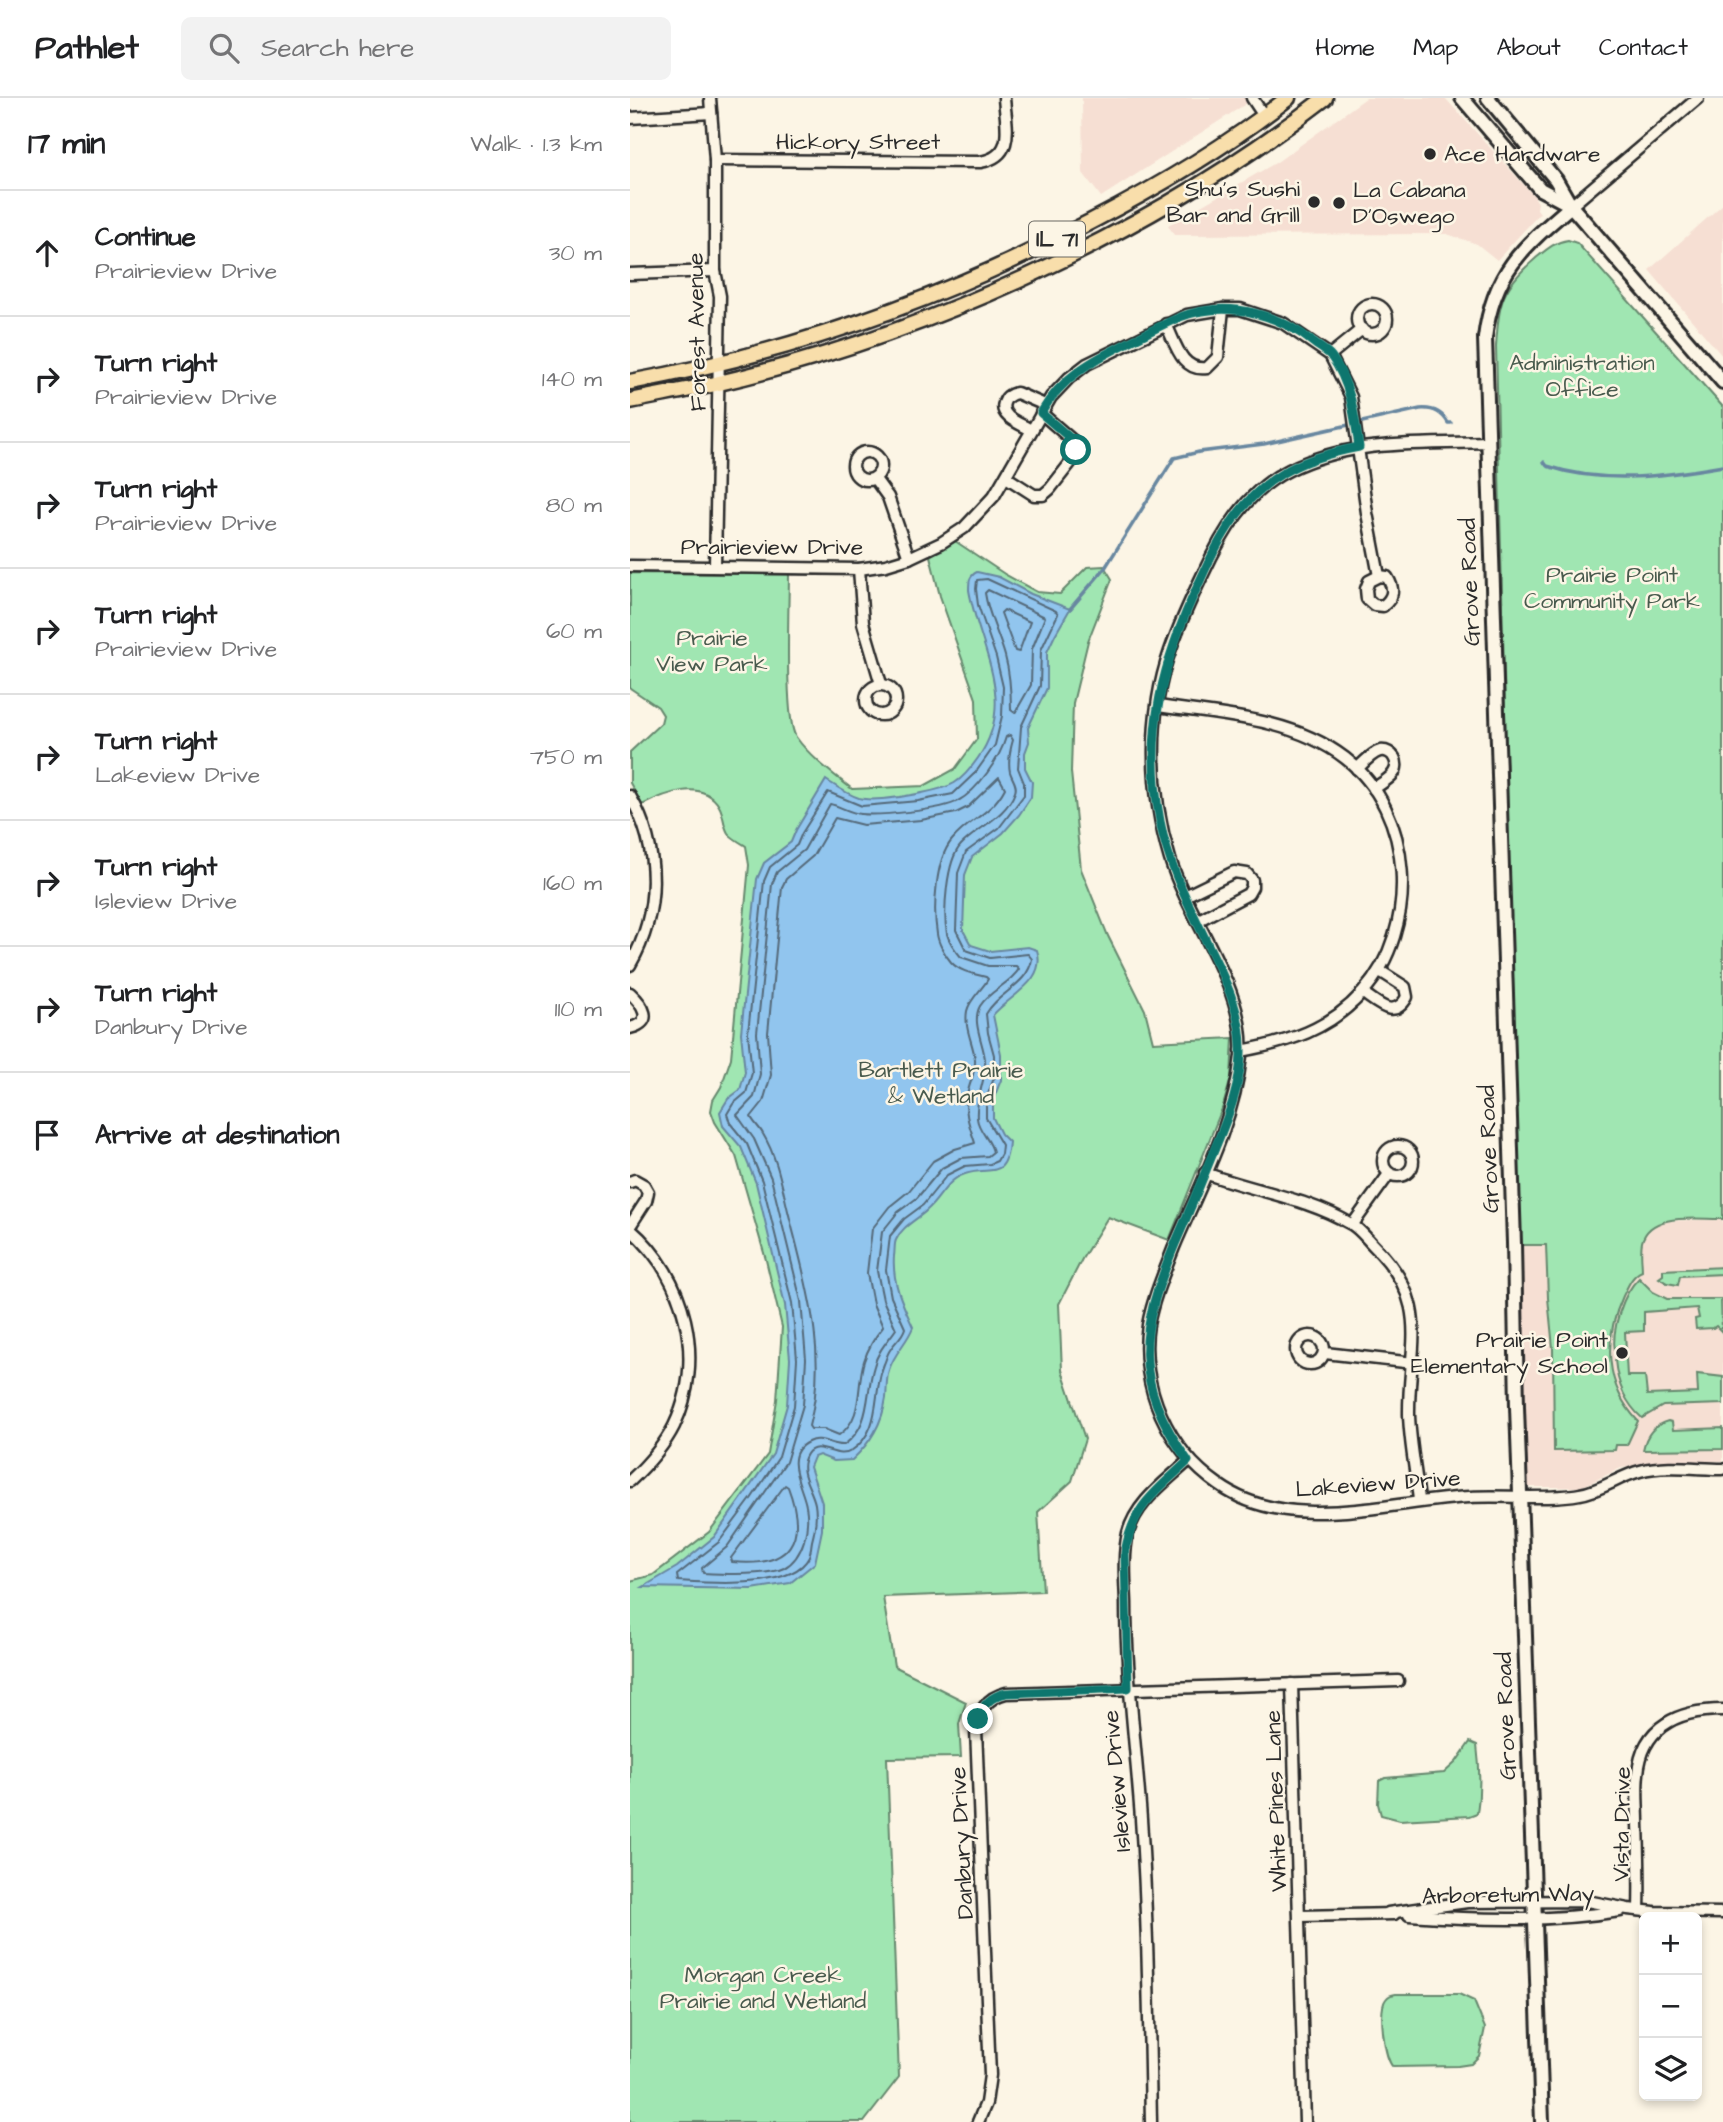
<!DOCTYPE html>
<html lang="en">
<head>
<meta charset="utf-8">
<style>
	:root { --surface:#fff; --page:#f2f2f2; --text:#202124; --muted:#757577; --line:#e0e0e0 }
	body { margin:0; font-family:"Architects Daughter",sans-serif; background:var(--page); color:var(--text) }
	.controls { position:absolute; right:21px; bottom:21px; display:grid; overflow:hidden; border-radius:10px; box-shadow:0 4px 10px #0003 }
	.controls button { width:63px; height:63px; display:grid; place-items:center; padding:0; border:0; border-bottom:2px solid var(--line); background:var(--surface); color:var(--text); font:35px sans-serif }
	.stop { position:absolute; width:21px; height:21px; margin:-16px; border:5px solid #0f766e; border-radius:50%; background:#fff }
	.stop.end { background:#0f766e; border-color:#fff; box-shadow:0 2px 7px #0008 }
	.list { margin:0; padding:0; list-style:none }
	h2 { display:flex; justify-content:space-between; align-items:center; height:91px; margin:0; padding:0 28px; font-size:30px }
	h2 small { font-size:23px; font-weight:400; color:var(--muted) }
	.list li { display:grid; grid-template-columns:46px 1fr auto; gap:21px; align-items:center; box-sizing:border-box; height:126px; padding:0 28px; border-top:2px solid var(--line) }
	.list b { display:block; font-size:26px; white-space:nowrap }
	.list p { margin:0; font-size:23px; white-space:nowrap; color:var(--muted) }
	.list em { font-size:23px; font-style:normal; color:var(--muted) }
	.icon { flex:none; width:38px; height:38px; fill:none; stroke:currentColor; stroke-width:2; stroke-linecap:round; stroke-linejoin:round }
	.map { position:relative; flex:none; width:1093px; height:2024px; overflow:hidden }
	header { display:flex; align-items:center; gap:42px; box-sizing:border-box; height:98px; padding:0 35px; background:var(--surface); border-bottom:2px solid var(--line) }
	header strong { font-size:33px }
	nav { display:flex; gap:38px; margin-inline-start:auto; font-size:24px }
	.search { width:490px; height:63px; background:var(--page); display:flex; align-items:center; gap:18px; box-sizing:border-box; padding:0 24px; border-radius:10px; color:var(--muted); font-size:26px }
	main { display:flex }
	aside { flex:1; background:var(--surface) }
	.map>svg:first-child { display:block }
</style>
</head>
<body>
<header>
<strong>Pathlet</strong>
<div class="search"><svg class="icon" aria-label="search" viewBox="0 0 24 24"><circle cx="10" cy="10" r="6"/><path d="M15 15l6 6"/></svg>Search here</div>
<nav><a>Home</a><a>Map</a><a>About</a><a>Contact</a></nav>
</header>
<main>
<aside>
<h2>17 min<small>Walk · 1.3 km</small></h2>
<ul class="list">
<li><svg class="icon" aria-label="ahead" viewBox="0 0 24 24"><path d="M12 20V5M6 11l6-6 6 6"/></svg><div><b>Continue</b><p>Prairieview Drive</p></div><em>30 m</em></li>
<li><svg class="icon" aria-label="right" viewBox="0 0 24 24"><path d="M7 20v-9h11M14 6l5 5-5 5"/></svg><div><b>Turn right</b><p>Prairieview Drive</p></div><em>140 m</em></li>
<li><svg class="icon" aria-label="right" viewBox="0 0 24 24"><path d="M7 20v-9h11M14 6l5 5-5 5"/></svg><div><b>Turn right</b><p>Prairieview Drive</p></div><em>80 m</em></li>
<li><svg class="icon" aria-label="right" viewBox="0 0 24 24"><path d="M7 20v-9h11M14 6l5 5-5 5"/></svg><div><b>Turn right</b><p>Prairieview Drive</p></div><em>60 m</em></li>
<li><svg class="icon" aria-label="right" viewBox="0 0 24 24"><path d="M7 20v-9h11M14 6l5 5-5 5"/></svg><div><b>Turn right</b><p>Lakeview Drive</p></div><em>750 m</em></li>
<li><svg class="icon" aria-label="right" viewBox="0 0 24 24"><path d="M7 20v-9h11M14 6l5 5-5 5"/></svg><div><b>Turn right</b><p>Isleview Drive</p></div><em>160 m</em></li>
<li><svg class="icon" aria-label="right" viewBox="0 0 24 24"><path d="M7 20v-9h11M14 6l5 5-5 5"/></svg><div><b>Turn right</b><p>Danbury Drive</p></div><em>110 m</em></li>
<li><svg class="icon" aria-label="arrive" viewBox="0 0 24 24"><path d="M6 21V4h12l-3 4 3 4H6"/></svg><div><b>Arrive at destination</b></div></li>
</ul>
</aside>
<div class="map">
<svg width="1093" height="2024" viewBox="0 0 1093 2024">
	<rect width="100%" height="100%" fill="#fcf5e5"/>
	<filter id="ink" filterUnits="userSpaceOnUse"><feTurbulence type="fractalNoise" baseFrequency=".0143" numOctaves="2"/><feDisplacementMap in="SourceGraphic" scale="14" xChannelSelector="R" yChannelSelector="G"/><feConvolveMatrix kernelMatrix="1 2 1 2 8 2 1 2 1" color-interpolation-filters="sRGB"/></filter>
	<g filter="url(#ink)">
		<g fill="#f6dfd3">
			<polygon points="452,0 625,0 471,99 453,75"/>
			<polygon points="736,0 815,0 904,98 908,105 907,111 910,115 867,162 847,146 817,136 544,137 538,127 647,64"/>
			<polygon points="1093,106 1093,259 1019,172"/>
			<polygon points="1093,1121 1093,1363 1028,1364 991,1370 951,1389 895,1389 888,1147 1012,1143 1025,1126 1036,1123"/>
		</g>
		<g fill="#a0e6b2" stroke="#66886e" stroke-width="2">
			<path d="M938 142 947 145 1093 309V1121C1069 1122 1020 1113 1012 1144 1010 1153 1012 1164 1012 1173 1002 1177 998 1188 993 1198 973 1242 975 1288 1008 1323L997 1347H986L985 1352 924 1353 923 1250 918 1200 916 1147H888L866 248C869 205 871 190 905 161 916 152 924 144 938 142Z"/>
			<path d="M325 443 376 477 407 494 430 496 457 469 474 468 482 481 458 543 443 605 441 674 451 771 478 838 515 912 523 944 603 940 601 980 593 1008 539 1142 478 1119 452 1161 429 1206 432 1272 455 1341 442 1383 408 1414 413 1493 253 1499 264 1568 336 1604 329 1626 331 1659 257 1660 269 1979 234 2024H0V1483L23 1477 79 1434 138 1356 147 1302 152 1229 136 1162 106 1058 85 1024 81 1013 83 1002 91 989 101 960 119 767 116 748C111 745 102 740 98 735 93 727 94 716 89 708 72 680 34 696 12 707L0 685V654L31 625 33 617 28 609 0 590V475L159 476C159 504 154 622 166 639 180 659 203 676 222 691L294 688 325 671 347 641 346 601 310 498 300 458Z"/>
			<polygon points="1093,1169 1093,1176 1050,1178 1048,1187 1037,1185 1029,1180 1033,1177 1033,1172"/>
			<path d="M1009 1180 1023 1194 1037 1201H1091L1092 1234 1086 1228 1083 1230 1066 1231 1065 1221 1069 1220 1067 1210 1014 1214V1233L995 1234 996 1254H985C981 1232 993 1195 1009 1180Z"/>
			<path d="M996 1260 997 1278H1015L1017 1297 1068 1295 1067 1276 1093 1279V1306L1033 1308 1012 1320C994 1304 987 1284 985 1262Z"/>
			<path d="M1038 1323 1042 1324 1043 1332 1093 1330V1351L1013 1352C1016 1337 1023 1327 1038 1323Z"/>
			<path d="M840 1644 847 1647C850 1671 851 1691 847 1715L839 1718 770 1722 751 1717 748 1706 749 1683 755 1680 814 1675 826 1664Z"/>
			<path d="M766 1896H829L844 1903 855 1930 849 1958 841 1966 828 1968 763 1969C754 1960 748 1911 756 1901 759 1897 761 1897 766 1896Z"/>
		</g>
		<path fill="#91c5ee" stroke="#6887a0" stroke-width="2" d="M347 474 369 479 401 496 440 511 425 537 417 554V590L398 630 399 644 395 655V670L402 684 401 699 389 717 373 735 342 759 335 777 333 832 341 847 360 853 398 849 407 852C417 883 380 897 363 917L371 956V982L363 1002V1020L371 1036 379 1044C376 1084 360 1067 335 1076 316 1082 311 1100 297 1112 287 1122 272 1128 266 1142 264 1146 265 1153 264 1158 262 1184 272 1205 283 1229 277 1245 264 1255 259 1272 256 1281 257 1291 256 1300 252 1326 241 1344 222 1362L204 1363 189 1357 184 1359 180 1369 192 1405V1432L185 1465 160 1485 122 1491 13 1489 47 1469 84 1439 143 1356 157 1307 160 1261 155 1207 126 1085 111 1049 93 1028 90 1014 98 1001 110 992 115 974 111 935 127 781 134 765 161 744 166 732 196 682C207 689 217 696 229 700 243 704 277 698 292 695 322 689 330 686 348 660 388 603 349 550 339 492 339 483 339 478 347 474Z"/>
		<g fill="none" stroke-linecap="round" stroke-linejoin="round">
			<g stroke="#546979" stroke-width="2">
				<path d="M357 481 426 513 428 516 411 552 410 588 391 629 388 670 394 685V697L369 730 336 754 328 775 326 832 336 852 360 860 398 856 402 861C398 887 368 894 356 916L358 935 364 957V980L356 1001V1020L372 1047 371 1056 367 1063 360 1066 335 1068 317 1077 293 1107 274 1121 260 1138 256 1172 261 1199 275 1230C272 1240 265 1243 260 1252 257 1256 256 1262 254 1266 242 1294 253 1332 221 1353 207 1363 187 1340 177 1356 166 1373 182 1390 185 1406 187 1418 185 1432 182 1443 181 1448 181 1454 179 1459 163 1492 79 1485 48 1483L47 1477 89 1444 121 1401 149 1359 164 1308 167 1261 162 1205 132 1083 117 1046 100 1025 97 1016 103 1006 116 995 122 975 118 935 134 783 140 769 167 747 172 735 198 694 232 708 288 703 323 696 346 674 365 647 372 618 373 589 366 559 348 507 346 491 347 482Z"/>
				<path d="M358 492 415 519 402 551 401 587 385 615 381 612C381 593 380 576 375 558 369 536 358 517 355 495Z"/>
				<polygon points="374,512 400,524 389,554 385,553 371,515"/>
				<path d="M380 637 383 642C380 652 378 664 380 674 382 681 388 687 385 694 376 719 348 729 331 747 316 763 313 815 317 836 319 844 326 853 331 859L358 868H386L389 871C380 886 360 892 350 908 341 924 354 946 355 962 357 982 345 999 347 1020 348 1033 361 1042 363 1054L358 1058 331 1060 312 1070 287 1100 268 1114 252 1134 247 1173 253 1202 266 1231C258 1243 248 1252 244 1268 235 1296 242 1327 214 1347 201 1348 191 1337 178 1344 151 1357 173 1389 176 1408 180 1429 174 1459 154 1470 138 1478 92 1476 73 1475L72 1470 97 1449 156 1364 173 1307 176 1261 171 1203 141 1080 124 1041 107 1017 124 999 130 976 127 935 142 786 147 774 174 752 200 706C210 708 220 715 231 716 249 718 313 712 328 703 348 692 370 660 376 639Z"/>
				<path d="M369 679 375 690C361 717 339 721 322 742 305 762 303 811 307 836 308 845 315 857 321 864 330 874 344 876 356 879L358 881C352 892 340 900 337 913 334 930 343 945 345 961 346 976 339 984 337 998 334 1016 340 1029 345 1045L325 1051 303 1063 279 1093 259 1109 242 1131 237 1175 243 1206 253 1229C244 1240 238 1250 234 1263 226 1288 234 1320 209 1337L194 1331H181L179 1328C199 1257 176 1185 159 1117 152 1089 148 1061 133 1036 130 1030 124 1025 121 1019L133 1004 141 977 138 935 152 789 156 781 183 758 205 720 233 727 291 722 326 715 338 709Z"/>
				<path d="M155 1387 158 1389C178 1442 161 1470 102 1464L101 1460Z"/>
			</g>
			<g stroke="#6887a0" stroke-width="3.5">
				<path d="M914 364 917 368C975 387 1035 378 1093 368"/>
				<path d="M440 511 475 470 544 360 569 354 634 346 790 311C802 310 812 314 818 325H821"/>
			</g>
			<defs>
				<g id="street">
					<polyline points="80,0 85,62 85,173 90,198 85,468"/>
					<polyline points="622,0 634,18"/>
					<polyline points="0,20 81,15"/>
					<path d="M85 62 350 64C386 58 376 28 374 0"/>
					<polyline points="941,108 1068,0"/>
					<polyline points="0,176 85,173"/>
					<circle cx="742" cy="221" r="15"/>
					<path d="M536 226C545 244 551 274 577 270L588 259 593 211"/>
					<polyline points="700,257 732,231"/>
					<path d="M401 332C391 326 369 319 374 305 376 298 381 296 387 295L415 307"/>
					<path d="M857 344C789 347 721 341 659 372 616 393 592 435 573 476 561 501 549 527 540 553 517 619 520 695 540 761 559 823 617 891 611 958 604 1025 570 1088 544 1149 534 1175 523 1200 518 1227 513 1257 519 1290 531 1317 544 1346 563 1369 589 1387 659 1437 760 1403 840 1399 874 1397 918 1402 950 1396 971 1393 990 1378 1010 1373 1036 1366 1067 1371 1093 1371"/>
					<circle cx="237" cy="368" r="14"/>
					<polyline points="376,379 404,397 413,397 420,391 445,359 446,350 442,342 411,315"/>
					<polyline points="245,381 258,399 279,460"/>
					<polyline points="0,468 229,471 256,467 279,460 311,445 334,430 364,398 421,299 439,280 457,266 557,217 593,211 610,211 653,225 700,257 721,299 737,415 749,478"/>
					<polyline points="229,471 233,525 251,586"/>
					<path d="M749 478 757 479C765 491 764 499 753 508L744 507 737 501 736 491 739 483Z"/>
					<circle cx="251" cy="602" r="15"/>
					<path d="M528 608C591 617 663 620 715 660 785 713 790 831 733 894 699 932 659 944 611 953"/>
					<path d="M727 671C733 665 742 655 750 653 763 651 771 666 763 676 758 682 750 686 744 691"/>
					<path d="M0 698C31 751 30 815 0 867"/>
					<polyline points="555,798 604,774 617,776 622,782 622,789 618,796 567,823"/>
					<path d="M0 895C13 907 25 924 0 930"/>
					<path d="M733 895C749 906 764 922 777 899L775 889 750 873"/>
					<circle cx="768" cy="1063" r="15"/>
					<path d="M575 1075C623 1093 677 1100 721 1126 730 1131 737 1141 744 1148 803 1206 778 1248 779 1317 780 1346 786 1374 789 1402"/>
					<polyline points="0,1084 5,1082 14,1087 18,1094 16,1103 0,1128"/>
					<polyline points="723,1126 759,1076"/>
					<path d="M0 1131C56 1179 76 1261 44 1328 33 1350 17 1367 0 1383"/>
					<circle cx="680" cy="1252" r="14"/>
					<polyline points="695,1255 784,1265"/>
					<polyline points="662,1586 675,2024"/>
					<path d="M1009 1812C1010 1783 1009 1754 1008 1725 1008 1709 1006 1692 1008 1676 1012 1627 1050 1612 1093 1612"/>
					<polyline points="758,1815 837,1804 957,1803 998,1811 1024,1814 1093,1815"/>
					<path d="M779 1817C849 1822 921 1824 990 1813"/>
					<polyline points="670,1818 764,1816"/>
					<path d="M348 2024 356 2005 360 1977 346 1631C350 1612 356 1600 376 1595L768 1583"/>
					<path d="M521 2024C519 1923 518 1822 511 1721 506 1649 496 1577 496 1504 495 1481 493 1457 498 1435 506 1404 536 1384 558 1363"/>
				</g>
				<g id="secondary">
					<polyline points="832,0 910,91 940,107"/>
					<polyline points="858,0 926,82 941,108 1093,284"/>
					<path d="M912 2024 887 1309 884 1145 855 240C863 174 893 149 941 108"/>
				</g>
				<g id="primary">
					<path d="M0 284C161 255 315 200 460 124 530 88 597 48 658 0"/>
					<path d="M0 303C29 297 59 292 89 285 300 236 524 133 695 0"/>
				</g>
			</defs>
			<use href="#street" stroke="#2b2b2b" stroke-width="15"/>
			<use href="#secondary" stroke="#2b2b2b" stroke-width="18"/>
			<use href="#primary" stroke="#2b2b2b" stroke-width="19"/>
			<use href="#street" stroke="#fcf5e5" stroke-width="10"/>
			<use href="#secondary" stroke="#fcf5e5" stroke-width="12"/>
			<use href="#primary" stroke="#f8deab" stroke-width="14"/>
		</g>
	</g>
	<g fill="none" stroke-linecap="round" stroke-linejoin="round" filter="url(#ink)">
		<path stroke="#0f766e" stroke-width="9" d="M348 1621C352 1607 362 1598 376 1595L498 1590 495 1455C503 1407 525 1395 558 1363 501 1282 509 1233 545 1146 559 1114 572 1082 585 1050 598 1019 612 985 611 950 611 913 594 879 578 847 559 807 538 767 530 723 513 634 533 562 570 483 589 440 611 400 653 375 676 361 703 354 729 349 725 318 720 283 701 258 697 253 689 249 684 245 649 216 603 204 559 216 539 222 520 234 501 243 465 261 432 278 411 315L440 340 446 352"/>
	</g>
	<g fill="#2b2b2b" stroke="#fcf5e5" stroke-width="2.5">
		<circle cx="800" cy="56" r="7"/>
		<circle cx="684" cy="104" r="7"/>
		<circle cx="709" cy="105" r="7"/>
		<circle cx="992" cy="1255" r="7"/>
	</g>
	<g text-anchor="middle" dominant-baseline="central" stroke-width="5" stroke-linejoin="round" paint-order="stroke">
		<rect fill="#fcf5e5" stroke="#6a6863" stroke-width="2" x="399" y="123.5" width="56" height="35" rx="5"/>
		<g font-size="21" font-weight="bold" fill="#2b2b2b">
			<text x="427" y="141">IL 71</text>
		</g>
		<g font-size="23" fill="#2b2b2b" stroke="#fcf5e5">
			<text x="228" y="44">Hickory Street</text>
			<text transform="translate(67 234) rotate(-91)">Forest Avenue</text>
			<text x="142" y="449">Prairieview Drive</text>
			<text transform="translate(840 484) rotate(-92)">Grove Road</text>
			<text transform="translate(859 1051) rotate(-92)">Grove Road</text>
			<text transform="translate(748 1386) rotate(-4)">Lakeview Drive</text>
			<text transform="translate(876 1618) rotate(-92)">Grove Road</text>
			<text transform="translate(487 1683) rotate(-95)">Isleview Drive</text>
			<text transform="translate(646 1703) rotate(-92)">White Pines Lane</text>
			<text transform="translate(992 1726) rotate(-89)">Vista Drive</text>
			<text transform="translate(332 1745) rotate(-93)">Danbury Drive</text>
			<text transform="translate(878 1797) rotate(-1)">Arboretum Way</text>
		</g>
		<g font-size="23" fill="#2b2b2b" stroke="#fcf5e5" text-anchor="start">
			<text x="814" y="56">Ace Hardware</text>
			<text x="670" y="91" text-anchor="end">Shu's Sushi<tspan x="670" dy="26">Bar and Grill</tspan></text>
			<text x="723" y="92">La Cabana<tspan x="723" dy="26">D'Oswego</tspan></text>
			<text x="978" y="1242" text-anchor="end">Prairie Point<tspan x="978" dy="26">Elementary School</tspan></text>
		</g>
		<g font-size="23" fill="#485a4d" stroke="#fcf5e5">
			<text x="952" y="265">Administration<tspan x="952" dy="26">Office</tspan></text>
			<text x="982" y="477">Prairie Point<tspan x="982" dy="26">Community Park</tspan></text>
			<text x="82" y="540">Prairie<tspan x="82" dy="26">View Park</tspan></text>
			<text x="311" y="972">Bartlett Prairie<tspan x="311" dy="26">&amp; Wetland</tspan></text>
			<text x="133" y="1877">Morgan Creek<tspan x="133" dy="26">Prairie and Wetland</tspan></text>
		</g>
	</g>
</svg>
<div class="controls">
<button>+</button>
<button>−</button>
<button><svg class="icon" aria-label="layers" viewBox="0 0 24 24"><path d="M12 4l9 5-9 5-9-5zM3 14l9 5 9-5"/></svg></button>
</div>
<div class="stop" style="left:446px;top:352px"></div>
<div class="stop end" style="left:348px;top:1621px"></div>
</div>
</main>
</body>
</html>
